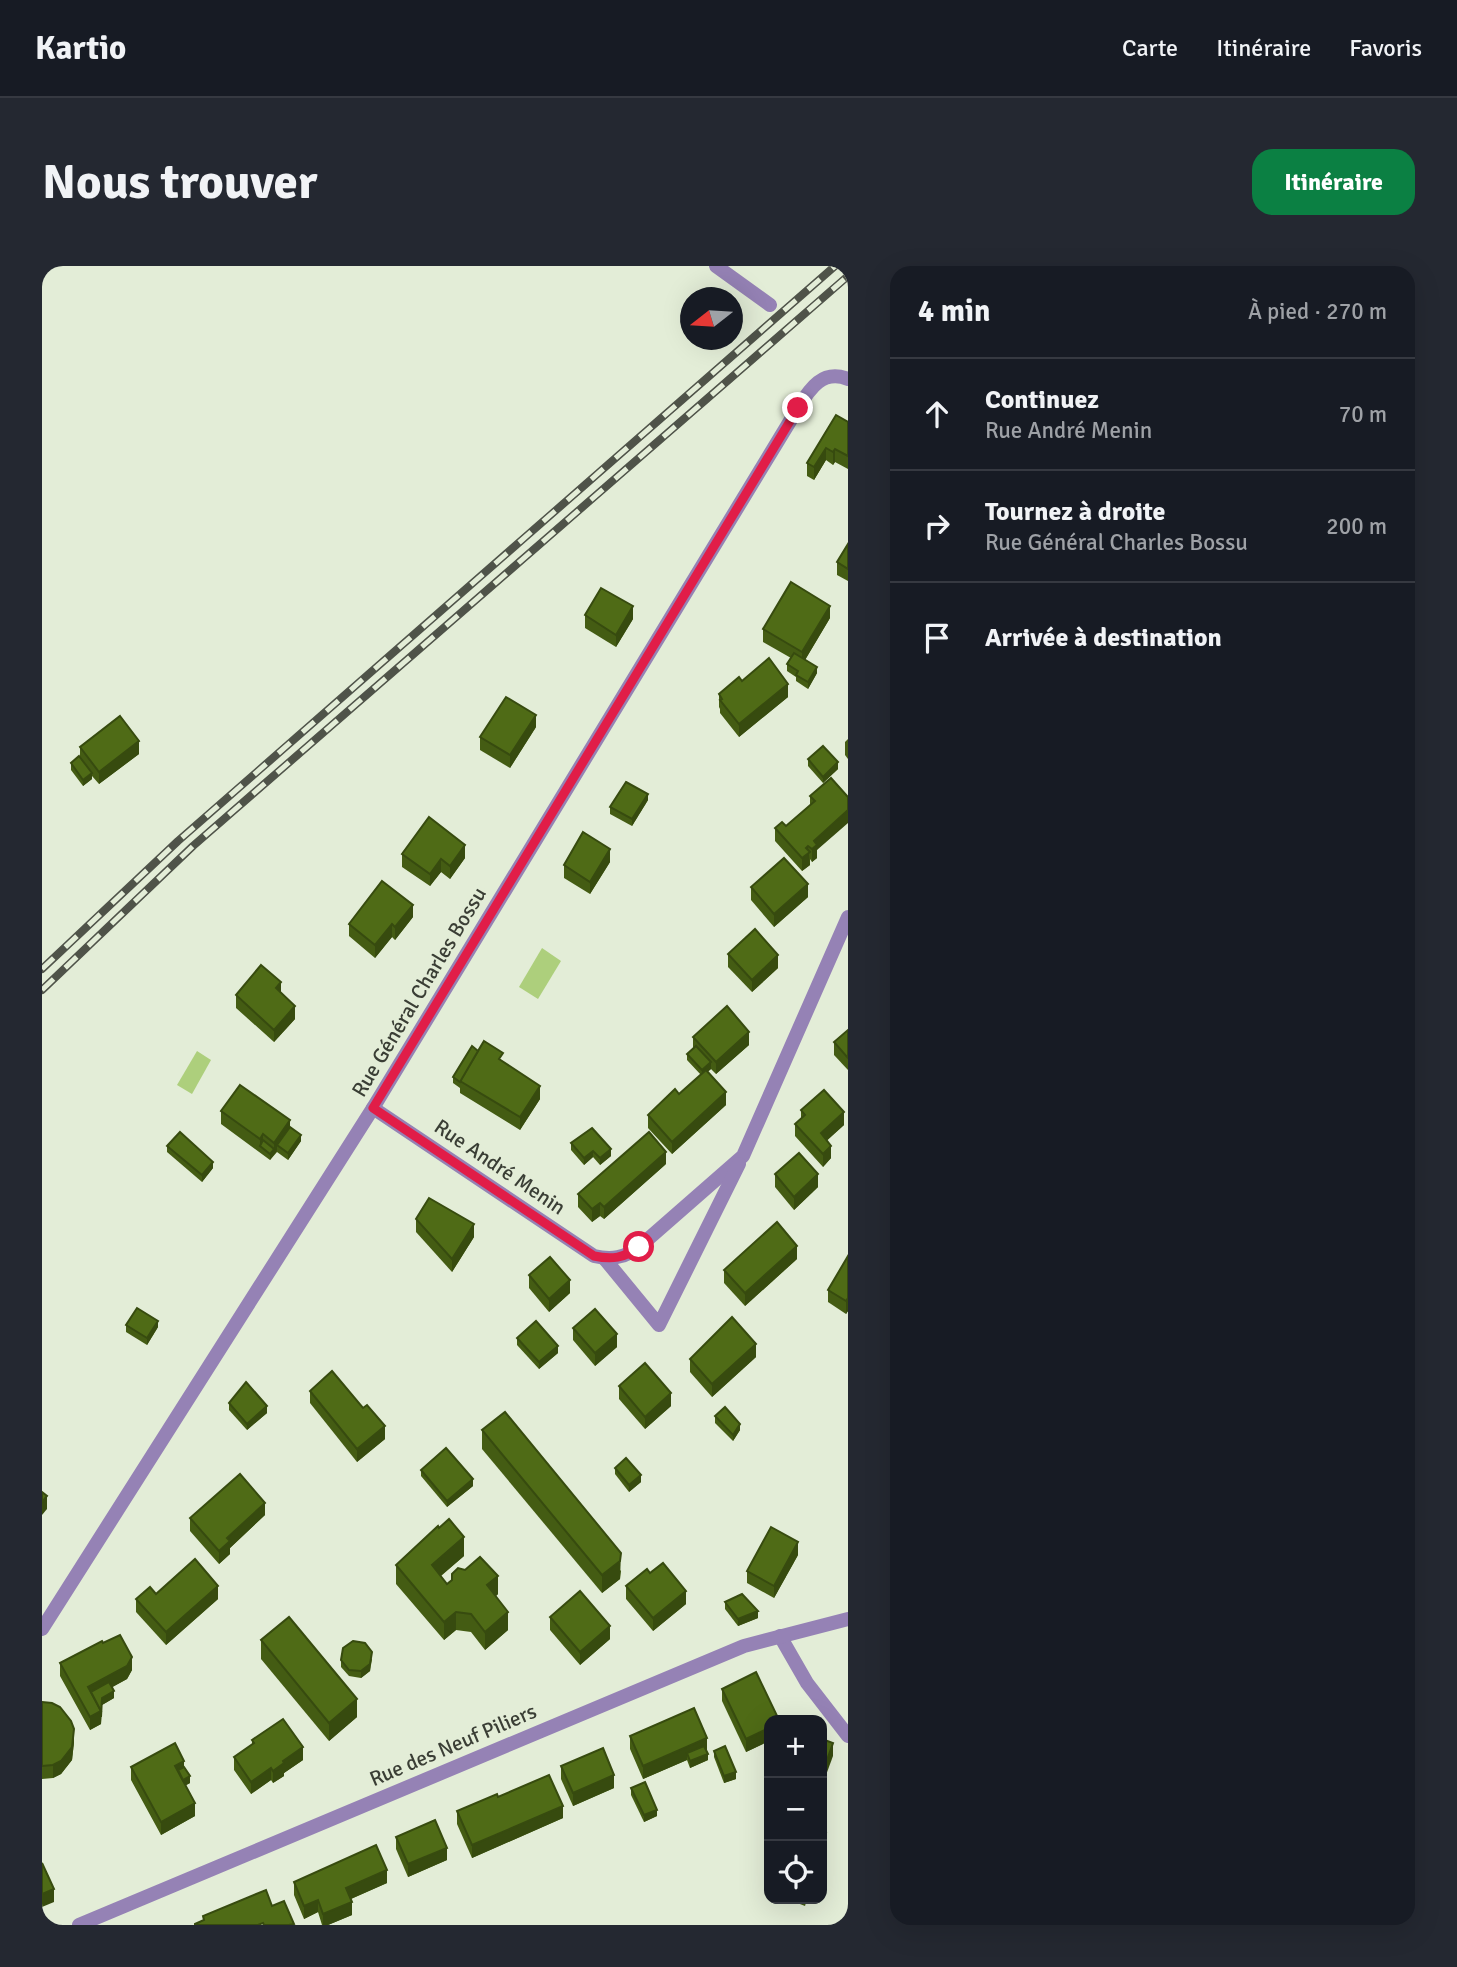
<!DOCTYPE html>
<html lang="fr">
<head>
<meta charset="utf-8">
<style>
	:root { --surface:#171b24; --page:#242831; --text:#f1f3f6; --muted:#9ea1a6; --line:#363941; --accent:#0b8043 }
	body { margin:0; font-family:Signika,sans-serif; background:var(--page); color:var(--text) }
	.controls { position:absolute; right:21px; bottom:21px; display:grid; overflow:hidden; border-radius:14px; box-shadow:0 7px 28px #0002 }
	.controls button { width:63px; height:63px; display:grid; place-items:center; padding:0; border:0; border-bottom:2px solid var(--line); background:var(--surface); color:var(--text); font:35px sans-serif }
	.compass { position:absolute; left:638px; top:21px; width:63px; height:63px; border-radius:50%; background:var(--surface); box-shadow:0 7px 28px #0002; rotate:253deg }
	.stop { position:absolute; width:21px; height:21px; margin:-16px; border:5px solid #e11d48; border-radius:50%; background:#fff }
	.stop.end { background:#e11d48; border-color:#fff; box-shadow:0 2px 7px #0008 }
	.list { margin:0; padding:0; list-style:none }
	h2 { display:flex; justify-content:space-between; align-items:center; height:91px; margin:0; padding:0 28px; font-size:30px }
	h2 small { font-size:23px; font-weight:400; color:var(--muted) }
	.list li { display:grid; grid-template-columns:46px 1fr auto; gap:21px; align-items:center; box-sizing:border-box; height:112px; padding:0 28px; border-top:2px solid var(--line) }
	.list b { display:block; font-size:26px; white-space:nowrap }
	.list p { margin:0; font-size:23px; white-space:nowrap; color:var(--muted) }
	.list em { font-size:23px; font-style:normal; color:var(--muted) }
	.icon { flex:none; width:38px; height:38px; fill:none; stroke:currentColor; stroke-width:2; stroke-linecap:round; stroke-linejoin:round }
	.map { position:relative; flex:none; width:806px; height:1659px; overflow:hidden; border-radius:21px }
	header { display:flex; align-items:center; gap:42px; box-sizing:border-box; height:98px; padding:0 35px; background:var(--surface); border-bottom:2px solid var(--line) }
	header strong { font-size:33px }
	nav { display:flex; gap:38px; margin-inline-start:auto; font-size:24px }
	.intro { display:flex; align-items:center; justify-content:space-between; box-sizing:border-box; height:168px; padding:0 42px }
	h1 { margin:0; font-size:49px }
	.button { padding:18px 32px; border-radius:21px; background:var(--accent); color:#fff; font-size:24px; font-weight:700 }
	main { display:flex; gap:42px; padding:0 42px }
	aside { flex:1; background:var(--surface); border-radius:21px; box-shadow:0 7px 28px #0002 }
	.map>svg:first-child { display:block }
</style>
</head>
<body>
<header>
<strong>Kartio</strong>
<nav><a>Carte</a><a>Itinéraire</a><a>Favoris</a></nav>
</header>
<div class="intro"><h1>Nous trouver</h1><a class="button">Itinéraire</a></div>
<main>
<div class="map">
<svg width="806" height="1659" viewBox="0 0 806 1659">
	<rect width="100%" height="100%" fill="#e3edd7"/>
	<g fill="#adcf7c">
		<polygon points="500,682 519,695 496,733 477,721"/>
		<polygon points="155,785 169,794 150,828 135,819"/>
	</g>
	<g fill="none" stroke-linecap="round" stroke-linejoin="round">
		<g stroke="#9582b5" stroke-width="14">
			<polyline points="674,0 728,39"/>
			<path d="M331 842 552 990C569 994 583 992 597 981L701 890 806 651"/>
			<polyline points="562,992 617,1059 697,898"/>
			<path d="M0 1363 331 842 756 142C768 122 781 103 806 113"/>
			<polyline points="738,1370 765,1417 806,1470"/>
			<polyline points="37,1659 702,1380 806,1353"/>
		</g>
		<defs>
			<g id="rail">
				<polyline points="0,703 136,575 793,0"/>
				<polyline points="0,724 151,580 806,10"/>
			</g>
		</defs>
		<use href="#rail" stroke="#4f5349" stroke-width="8"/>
		<use href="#rail" stroke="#e3edd7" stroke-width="5" stroke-dasharray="16" stroke-linecap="butt"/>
	</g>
	<g fill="#445c13">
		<polygon points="806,156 806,203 793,196 791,199 784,194 772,214 765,210 765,197"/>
		<polygon points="806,278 806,315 795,309 795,296"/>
		<polygon points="543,349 591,353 574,381 543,362"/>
		<polygon points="788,352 763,394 775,407 766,423 754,415 754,411 745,405 745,398 749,392 721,376 721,363"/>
		<polygon points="700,415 746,431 697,471 678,447 678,443 677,441 677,428"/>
		<polygon points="494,461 468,502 438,484 438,471"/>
		<polygon points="806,473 806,493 803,489 803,476"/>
		<polygon points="38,481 97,488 57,518 50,510 50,513 41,520 29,504 29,497 38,491"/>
		<polygon points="766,493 796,503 781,517 766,500"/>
		<polygon points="789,512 775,584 775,592 770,596 768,593 768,599 760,605 733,575 733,562 744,560 768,539 768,530"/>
		<polygon points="606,534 590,560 568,548 568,541"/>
		<polygon points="360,588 423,592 408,613 399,606 388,620 360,601"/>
		<polygon points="568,596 548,628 522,612 522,599"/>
		<polygon points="709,621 766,631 732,661 709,634"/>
		<polygon points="371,651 353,674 350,671 333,692 307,670 307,658"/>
		<polygon points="686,688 736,702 710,726 686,701"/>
		<polygon points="239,727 253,753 232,776 194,742 194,729"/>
		<polygon points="806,764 806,804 792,789 792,776"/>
		<polygon points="651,771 707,779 674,808 669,803 665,806 684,839 630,888 606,862 606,849 637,828 659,809 645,794 645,788 651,783"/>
		<polygon points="436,785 461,796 498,833 478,864 418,827 418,822 411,817 411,811"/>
		<polygon points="759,844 802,859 785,874 789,892 781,901 753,870 753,858 759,852"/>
		<polygon points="179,845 248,861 259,875 246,894 235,886 228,894 179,858"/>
		<polygon points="529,877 569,890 558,899 551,891 542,899 529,884"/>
		<polygon points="125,880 171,902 160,916 125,886"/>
		<polygon points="624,898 562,953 558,950 550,956 536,941 536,928"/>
		<polygon points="733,908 776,921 752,944 733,921"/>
		<polygon points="374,953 432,971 410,1006 374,966"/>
		<polygon points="806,990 806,1045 804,1048 786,1036 786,1024"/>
		<polygon points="755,993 703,1040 682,1017 682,1004"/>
		<polygon points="487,1009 528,1027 507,1046 487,1022"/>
		<polygon points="84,1059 116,1061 105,1079 84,1066"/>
		<polygon points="531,1062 575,1081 553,1100 531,1074"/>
		<polygon points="475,1072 516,1087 497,1103 475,1079"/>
		<polygon points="714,1091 670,1131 648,1106 648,1093"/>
		<polygon points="577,1120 629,1140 603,1163 577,1133"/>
		<polygon points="268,1125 321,1142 343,1173 315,1196 268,1137"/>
		<polygon points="187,1137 225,1147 205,1164 187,1144"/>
		<polygon points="673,1150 698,1164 691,1175 673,1157"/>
		<polygon points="440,1164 579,1305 578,1313 560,1327 440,1183"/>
		<polygon points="573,1202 599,1216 587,1226 573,1208"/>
		<polygon points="379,1204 431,1220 405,1241 379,1210"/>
		<polygon points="223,1249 188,1282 188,1288 177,1298 148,1265 148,1252"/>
		<polygon points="756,1289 732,1332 705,1317 705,1305"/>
		<polygon points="422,1290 399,1310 405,1318 456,1328 454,1330 466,1364 443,1384 429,1366 414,1364 402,1374 354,1318 354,1299"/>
		<polygon points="608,1307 644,1338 611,1365 584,1333 584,1320"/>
		<polygon points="114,1328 176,1333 124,1379 94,1346 94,1333"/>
		<polygon points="683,1336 716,1352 696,1360 683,1343"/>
		<polygon points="508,1351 568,1373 538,1399 508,1364"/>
		<polygon points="219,1374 315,1451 287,1475 219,1393"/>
		<polygon points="61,1377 90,1404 85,1413 70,1421 72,1432 60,1439 59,1458 48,1464 18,1410 18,1397"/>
		<polygon points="330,1393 328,1405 319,1412 307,1410 299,1401 299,1394"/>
		<polygon points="680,1423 727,1454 727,1475 704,1486 680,1435"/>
		<polygon points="0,1436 32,1476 30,1494 19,1508 11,1512 0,1513"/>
		<polygon points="588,1470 665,1485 666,1494 648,1502 645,1494 601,1513 588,1483"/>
		<polygon points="210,1474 261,1494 242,1507 242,1510 231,1517 229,1514 209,1528 192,1504 192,1491 210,1479"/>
		<polygon points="672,1485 694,1513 682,1517 672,1491"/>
		<polygon points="519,1500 572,1522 531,1540 519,1513"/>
		<polygon points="89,1501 142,1501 148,1517 144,1519 153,1550 119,1569 89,1514"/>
		<polygon points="589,1522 615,1550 602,1556 589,1529"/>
		<polygon points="456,1531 521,1552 430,1592 415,1558 415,1545"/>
		<polygon points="354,1571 405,1594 366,1611 354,1583"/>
		<polygon points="252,1616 345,1617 309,1633 310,1649 286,1659 280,1659 276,1646 262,1653 252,1629"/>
		<polygon points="745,1633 765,1633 763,1640"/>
	</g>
	<g fill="#374b0f">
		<polygon points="784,182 784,194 772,214 772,201"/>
		<polygon points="793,183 793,196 791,199 791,186"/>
		<polygon points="591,340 591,353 574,381 574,369"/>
		<polygon points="788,340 788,352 760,399 760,386"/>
		<polygon points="775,401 775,407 766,423 766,416"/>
		<polygon points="746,418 746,431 697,471 697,458"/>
		<polygon points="494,449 494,461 468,502 468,489"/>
		<polygon points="97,475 97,488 57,518 57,506"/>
		<polygon points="796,496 796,503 781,517 781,511"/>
		<polygon points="50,507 50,513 41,520 41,514"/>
		<polygon points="606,528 606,534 590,560 590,553"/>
		<polygon points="806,544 806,557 775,584 775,592 770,596 770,583 772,575"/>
		<polygon points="423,579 423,592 408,613 408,600"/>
		<polygon points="766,580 768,599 760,605 760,592 764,582"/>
		<polygon points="568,583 568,596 548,628 548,616"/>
		<polygon points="399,593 399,606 388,620 388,608"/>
		<polygon points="766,618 766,631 732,661 732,648"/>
		<polygon points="371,639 371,651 353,674 353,661"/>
		<polygon points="350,658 350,671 333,692 333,679"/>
		<polygon points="736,689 736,702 710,726 710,714"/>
		<polygon points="239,716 239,729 234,722"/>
		<polygon points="253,740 253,753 232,776 232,764"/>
		<polygon points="707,766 707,779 674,808 674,796"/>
		<polygon points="669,796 669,803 660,811 660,804"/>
		<polygon points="498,820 498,833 478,864 478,851"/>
		<polygon points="684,826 684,839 630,888 630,876"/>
		<polygon points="802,846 802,859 779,880 779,867"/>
		<polygon points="248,854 248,867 235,879 235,885 228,894 228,888 232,883 232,877"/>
		<polygon points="221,868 221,881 218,880 218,873"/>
		<polygon points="259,869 259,875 246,894 246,887"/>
		<polygon points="789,880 789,892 781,901 781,888"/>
		<polygon points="569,883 569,890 558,899 558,892"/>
		<polygon points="551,885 551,891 542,899 542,892"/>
		<polygon points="624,886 624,898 562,953 562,941"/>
		<polygon points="171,896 171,902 160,916 160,909"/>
		<polygon points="776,908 776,921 752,944 752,931"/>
		<polygon points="558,937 558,950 550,956 550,943"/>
		<polygon points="432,958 432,971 410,1006 410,993"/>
		<polygon points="755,980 755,993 703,1040 703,1027"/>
		<polygon points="528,1014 528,1027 507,1046 507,1033"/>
		<polygon points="806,1032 806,1045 804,1048 804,1035"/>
		<polygon points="116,1055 116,1061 105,1079 105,1072"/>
		<polygon points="575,1068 575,1081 553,1100 553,1087"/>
		<polygon points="714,1078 714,1091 670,1131 670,1118"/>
		<polygon points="516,1080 516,1087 497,1103 497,1096"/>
		<polygon points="629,1127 629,1140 603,1163 603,1151"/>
		<polygon points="225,1140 225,1147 205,1164 205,1158"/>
		<polygon points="698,1158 698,1164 691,1175 691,1169"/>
		<polygon points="343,1160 343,1173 315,1196 315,1183"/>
		<polygon points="599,1209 599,1216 587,1226 587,1219"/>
		<polygon points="431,1213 431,1220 405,1241 405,1235"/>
		<polygon points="5,1230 5,1243 0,1249 0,1236"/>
		<polygon points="223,1237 223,1249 188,1282 188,1288 177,1298 177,1285 185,1272"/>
		<polygon points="422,1271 422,1290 390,1317 390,1299"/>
		<polygon points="756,1276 756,1289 732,1332 732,1320"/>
		<polygon points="579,1287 578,1313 560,1327 560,1309"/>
		<polygon points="456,1310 456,1328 445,1338 445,1319"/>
		<polygon points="176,1320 176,1333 124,1379 124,1366"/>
		<polygon points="644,1325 644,1338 611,1365 611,1352"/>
		<polygon points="716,1345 716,1352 696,1360 696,1353"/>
		<polygon points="414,1346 414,1364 402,1374 402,1356"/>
		<polygon points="466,1346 466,1364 443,1384 443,1366"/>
		<polygon points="568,1360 568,1373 538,1399 538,1386"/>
		<polygon points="330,1386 328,1405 319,1412 319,1405"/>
		<polygon points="90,1391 90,1404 85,1413 49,1433 46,1421"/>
		<polygon points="72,1425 72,1432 60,1439 59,1458 48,1464 48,1451 59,1445 60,1432"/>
		<polygon points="315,1433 315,1451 287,1475 287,1457"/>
		<polygon points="727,1462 727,1475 704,1486 704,1473"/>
		<polygon points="32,1463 32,1476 30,1494 19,1508 11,1512 11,1499"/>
		<polygon points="665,1472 665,1485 648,1493 645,1487 645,1494 601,1513 601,1500"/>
		<polygon points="791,1477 791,1490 780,1520 780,1508"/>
		<polygon points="261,1481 261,1494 242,1507 242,1510 231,1517 231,1505 241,1495"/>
		<polygon points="666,1488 666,1494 648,1502 648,1495"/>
		<polygon points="142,1495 142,1507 136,1511 133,1500"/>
		<polygon points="229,1502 229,1514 209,1528 209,1516"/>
		<polygon points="694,1506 694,1513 682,1517 682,1510"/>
		<polygon points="572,1509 572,1522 531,1540 531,1527"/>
		<polygon points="148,1510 148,1517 139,1522 139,1515"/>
		<polygon points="153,1537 153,1550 119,1569 119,1556"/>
		<polygon points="521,1540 521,1552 430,1592 430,1579"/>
		<polygon points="615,1544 615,1550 602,1556 602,1549"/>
		<polygon points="784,1567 784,1580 780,1591 780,1578"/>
		<polygon points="405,1582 405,1594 366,1611 366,1598"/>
		<polygon points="345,1604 345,1617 304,1635 304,1622"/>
		<polygon points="12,1623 12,1636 0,1641 0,1628"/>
		<polygon points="276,1634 276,1646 262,1653 262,1640"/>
		<polygon points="310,1636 310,1649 286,1659 281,1659 281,1648"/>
	</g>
	<g fill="#4f6b16" stroke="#374b0f" stroke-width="2">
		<polygon points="794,149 806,156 806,190 793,183 791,186 784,182 772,201 765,197"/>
		<polygon points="806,278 806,303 795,296"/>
		<polygon points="749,316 788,340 760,386 721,363"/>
		<polygon points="559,322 591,340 574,369 543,349"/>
		<polygon points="752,387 775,401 766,416 754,409 756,405 745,398"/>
		<polygon points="727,392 746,418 697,458 678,434 680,433 677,428 697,411 700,415"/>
		<polygon points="464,431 494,449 468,489 438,471"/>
		<polygon points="78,450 97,475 57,506 38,481"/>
		<polygon points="781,480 796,496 781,511 766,493"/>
		<polygon points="37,490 50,507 41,514 29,497"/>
		<polygon points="789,512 806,531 806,544 772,575 775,579 770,583 766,580 764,582 768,586 760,592 733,562 740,556 744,560 773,535 768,530"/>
		<polygon points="584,516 606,528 590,553 568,541"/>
		<polygon points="387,551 423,579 408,600 399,593 388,608 360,588"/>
		<polygon points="541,566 568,583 548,616 522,599"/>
		<polygon points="742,592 766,618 732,648 709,621"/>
		<polygon points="340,615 371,639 353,661 350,658 333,679 307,658"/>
		<polygon points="713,663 736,689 710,714 686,688"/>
		<polygon points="219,699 239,716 234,722 253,740 232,764 194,729"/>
		<polygon points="685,740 707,766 674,796 651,771"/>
		<polygon points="806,764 806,792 792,776"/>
		<polygon points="442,775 461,787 457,793 498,820 478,851 418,815"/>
		<polygon points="430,780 436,785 418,816 411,811"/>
		<polygon points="654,780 669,796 660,804 645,788"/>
		<polygon points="664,804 684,826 630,876 606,849 633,823 637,828"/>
		<polygon points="198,819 248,854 232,877 221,868 218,873 179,845"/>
		<polygon points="782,824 802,846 779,867 789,880 781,888 753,858 763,849 759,844"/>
		<polygon points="248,861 259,869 246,887 235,879"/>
		<polygon points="550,862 569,883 558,892 551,885 542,892 529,877"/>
		<polygon points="138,866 171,896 160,909 125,880"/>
		<polygon points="607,866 624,886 562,941 558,937 550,943 536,928"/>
		<polygon points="221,874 232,883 228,888 218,880"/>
		<polygon points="757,887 776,908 752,931 733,908"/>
		<polygon points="387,932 432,958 410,993 374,953"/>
		<polygon points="735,956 755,980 703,1027 682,1004"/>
		<polygon points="806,990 806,1032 804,1035 786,1024"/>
		<polygon points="508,991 528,1014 507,1033 487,1009"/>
		<polygon points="95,1042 116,1055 105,1072 84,1059"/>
		<polygon points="553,1043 575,1068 553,1087 531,1062"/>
		<polygon points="690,1051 714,1078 670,1118 648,1093"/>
		<polygon points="494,1055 516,1080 497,1096 475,1072"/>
		<polygon points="603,1097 629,1127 603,1151 577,1120"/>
		<polygon points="290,1105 321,1142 325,1139 343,1160 315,1183 268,1125"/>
		<polygon points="204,1116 225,1140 205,1158 187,1137"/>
		<polygon points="683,1141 698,1158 691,1169 673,1150"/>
		<polygon points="463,1146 579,1287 578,1295 560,1309 440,1164"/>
		<polygon points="404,1182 431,1213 405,1235 379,1204"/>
		<polygon points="584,1192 599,1209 587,1219 573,1202"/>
		<polygon points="198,1208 223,1237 185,1272 188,1275 177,1285 148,1252"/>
		<polygon points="0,1226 5,1230 0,1236"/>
		<polygon points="407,1253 422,1271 390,1299 405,1318 410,1314 410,1308 416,1302 423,1304 438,1291 456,1310 445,1319 466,1346 443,1366 429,1348 414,1346 402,1356 354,1299 396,1260 397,1262"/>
		<polygon points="729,1261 756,1276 732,1320 705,1305"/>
		<polygon points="153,1293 176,1320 124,1366 94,1333 108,1321 114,1328"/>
		<polygon points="621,1297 644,1325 611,1352 584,1320 605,1303 608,1307"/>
		<polygon points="538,1325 568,1360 538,1386 508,1351"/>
		<polygon points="700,1328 716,1345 696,1353 683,1336"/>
		<polygon points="247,1351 315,1433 287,1457 219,1374"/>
		<polygon points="78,1369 90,1391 85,1400 46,1421 59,1445 48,1451 18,1397 60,1375 61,1377"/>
		<polygon points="311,1375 323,1377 330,1386 328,1398 319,1405 307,1404 299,1394 301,1382"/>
		<polygon points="714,1406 737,1454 727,1454 727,1462 704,1473 680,1423"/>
		<polygon points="67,1416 72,1425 60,1432 59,1451 59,1445 49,1426"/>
		<polygon points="0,1436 10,1437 18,1441 29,1455 32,1463 30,1481 19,1495 11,1499 0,1500"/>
		<polygon points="652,1442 665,1472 601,1500 588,1470"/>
		<polygon points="241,1453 261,1481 241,1495 242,1497 231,1505 229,1502 209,1516 192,1491 212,1477 210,1474"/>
		<polygon points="780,1473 791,1477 780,1508"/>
		<polygon points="133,1477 142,1495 133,1500 153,1537 119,1556 89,1501"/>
		<polygon points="662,1480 666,1488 648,1495 645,1487"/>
		<polygon points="683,1480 694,1506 682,1510 672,1485"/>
		<polygon points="561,1482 572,1509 531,1527 519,1500"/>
		<polygon points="142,1501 148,1510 141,1514 136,1504"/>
		<polygon points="507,1509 521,1540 430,1579 415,1545 455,1528 456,1531"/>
		<polygon points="603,1516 615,1544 602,1549 589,1522"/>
		<polygon points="393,1554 405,1582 366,1598 354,1571"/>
		<polygon points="780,1565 784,1567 780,1578"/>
		<polygon points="334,1579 345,1604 304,1622 310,1636 281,1648 276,1634 262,1640 252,1616"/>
		<polygon points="0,1597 12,1623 0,1628"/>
		<polygon points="224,1624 230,1640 242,1635 252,1658 247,1659 222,1659 221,1657 216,1659 153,1659 153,1658 162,1654 161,1650"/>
	</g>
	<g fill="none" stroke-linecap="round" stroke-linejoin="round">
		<path stroke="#e11d48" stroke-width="9" d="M597 981C582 992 570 994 552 990L331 842 756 142"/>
	</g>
	<g text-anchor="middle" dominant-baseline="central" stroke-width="7" stroke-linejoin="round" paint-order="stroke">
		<g font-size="21" fill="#3a3e35" stroke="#e3edd7">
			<text transform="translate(377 726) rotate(-59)">Rue Général Charles Bossu</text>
			<text transform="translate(458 901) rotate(34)">Rue André Menin</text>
			<text transform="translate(411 1479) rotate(-23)">Rue des Neuf Piliers</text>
		</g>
	</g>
</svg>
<div class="controls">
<button>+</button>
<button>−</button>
<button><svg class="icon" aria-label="locate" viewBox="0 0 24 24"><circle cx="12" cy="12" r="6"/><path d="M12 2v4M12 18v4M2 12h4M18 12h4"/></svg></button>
</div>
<svg class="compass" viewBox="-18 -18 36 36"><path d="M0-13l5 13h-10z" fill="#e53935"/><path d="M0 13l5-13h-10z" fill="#9ea1a6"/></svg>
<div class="stop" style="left:597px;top:981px"></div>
<div class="stop end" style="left:756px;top:142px"></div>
</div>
<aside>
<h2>4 min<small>À pied · 270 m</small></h2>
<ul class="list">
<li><svg class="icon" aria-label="ahead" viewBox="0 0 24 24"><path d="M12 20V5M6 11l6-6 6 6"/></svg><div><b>Continuez</b><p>Rue André Menin</p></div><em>70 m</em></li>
<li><svg class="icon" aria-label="right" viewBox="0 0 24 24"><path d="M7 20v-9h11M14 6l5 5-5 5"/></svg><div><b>Tournez à droite</b><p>Rue Général Charles Bossu</p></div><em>200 m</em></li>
<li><svg class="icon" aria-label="arrive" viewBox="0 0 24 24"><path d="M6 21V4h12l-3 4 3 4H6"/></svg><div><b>Arrivée à destination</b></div></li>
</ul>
</aside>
</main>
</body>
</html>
